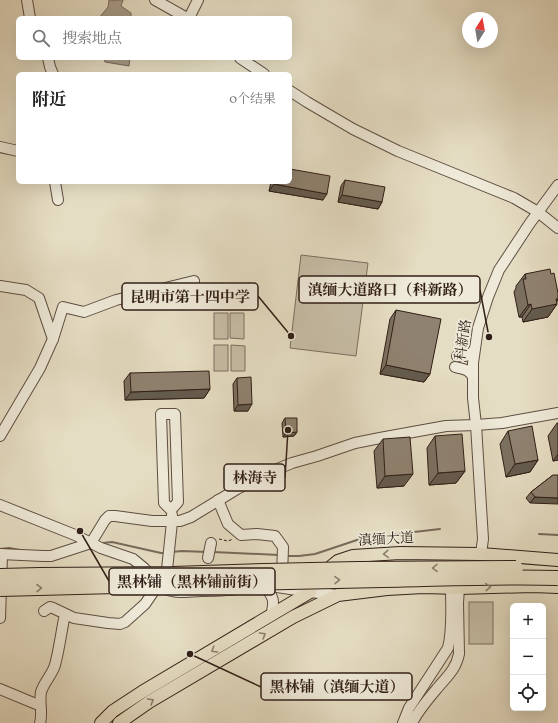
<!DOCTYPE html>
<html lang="zh">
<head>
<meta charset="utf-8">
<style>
	:root { --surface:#fff; --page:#f6f6f6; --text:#222; --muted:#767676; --line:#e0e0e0 }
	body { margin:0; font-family:Vollkorn,"Noto Serif SC",serif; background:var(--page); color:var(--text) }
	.controls { position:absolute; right:12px; bottom:12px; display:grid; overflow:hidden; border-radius:6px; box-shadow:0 4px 16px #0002 }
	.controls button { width:36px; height:36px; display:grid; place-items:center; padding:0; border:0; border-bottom:1px solid var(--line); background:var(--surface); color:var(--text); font:20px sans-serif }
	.compass { position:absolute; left:462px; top:12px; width:36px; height:36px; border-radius:50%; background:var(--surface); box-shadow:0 4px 16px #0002; rotate:11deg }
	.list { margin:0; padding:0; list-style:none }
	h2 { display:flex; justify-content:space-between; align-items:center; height:52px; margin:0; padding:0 16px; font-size:17px }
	h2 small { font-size:13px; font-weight:400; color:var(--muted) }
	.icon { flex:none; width:22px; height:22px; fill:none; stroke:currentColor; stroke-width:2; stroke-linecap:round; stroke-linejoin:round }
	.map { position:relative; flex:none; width:558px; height:723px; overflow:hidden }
	.search { position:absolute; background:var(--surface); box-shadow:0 4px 16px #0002; left:16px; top:16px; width:276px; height:44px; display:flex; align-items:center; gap:10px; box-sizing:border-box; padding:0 14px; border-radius:6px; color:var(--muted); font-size:15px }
	.panel { position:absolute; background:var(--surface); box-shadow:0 4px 16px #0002; left:16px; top:72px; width:276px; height:112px; border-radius:6px }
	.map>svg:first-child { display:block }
</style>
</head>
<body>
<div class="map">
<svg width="558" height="723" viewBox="0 0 558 723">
	<rect width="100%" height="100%" fill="#e5ddc3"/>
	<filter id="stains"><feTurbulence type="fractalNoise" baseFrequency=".005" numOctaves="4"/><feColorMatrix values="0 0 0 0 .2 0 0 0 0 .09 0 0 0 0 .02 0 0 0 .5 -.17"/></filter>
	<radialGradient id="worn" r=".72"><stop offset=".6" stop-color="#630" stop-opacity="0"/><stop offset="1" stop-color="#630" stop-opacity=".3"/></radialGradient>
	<g fill="#c6bda6" stroke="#7c6e5e">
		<polygon points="301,255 368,263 356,356 290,348"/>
		<rect x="214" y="313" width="14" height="26"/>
		<polygon points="230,313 244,313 244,339 230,338"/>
		<rect x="214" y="345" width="14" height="26"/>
		<polygon points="231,345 245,346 245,371 231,371"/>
		<rect x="469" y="602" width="24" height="42"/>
	</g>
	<g fill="#a89c89" stroke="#786a5b">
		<polygon points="109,0 113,0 114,1 116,0 123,0 121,6 131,13 131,18 136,18 99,18 108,7"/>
		<polygon points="104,58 130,58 129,66 105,62"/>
	</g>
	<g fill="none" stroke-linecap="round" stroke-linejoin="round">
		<g stroke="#786a5b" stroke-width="2">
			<polyline points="539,534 558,535"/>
			<polyline points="103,543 112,542 161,553 165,553"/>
			<polyline points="0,549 9,548 25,551"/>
			<polyline points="171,552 182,551 207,552"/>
			<polyline points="213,552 279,555"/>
			<polyline points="285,556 299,556 315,554 360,539 397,534 440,529"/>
		</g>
		<defs>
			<g id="minor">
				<polyline points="27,0 30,18"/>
				<polyline points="155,0 187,18"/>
				<polyline points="189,18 198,0"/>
				<polyline points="48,58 50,67 53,74"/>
				<polyline points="240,58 264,74"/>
				<polyline points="290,91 307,102 353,129 398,151 514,198 538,212 558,228"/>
				<polyline points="0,147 18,151"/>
				<polyline points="55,182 58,200"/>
				<polyline points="0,286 26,290 39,298 53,339"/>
				<path d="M457 356C465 357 472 356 475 348"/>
				<path d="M455 367C463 369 469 369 473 377"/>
				<polygon points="161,414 175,414 178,502 171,510 164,503"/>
				<polyline points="0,436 40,368 53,339 63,307 84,312 116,300 194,281"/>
				<polyline points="218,500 228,524 241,535 257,534 275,536 283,547 282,576"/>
				<polyline points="0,505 75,535 101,548 133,559 144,568 152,577"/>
				<polyline points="0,554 43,556 51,556 91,543 105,520 109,516 115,516 152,521 180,521 191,517 237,489 270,472 292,463 317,456 355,443 380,438 446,426 476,425 502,423 558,413"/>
				<polyline points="481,554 483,539 476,425 473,398 473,363 478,328 488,297 499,270 530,223 558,185"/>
				<polyline points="208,558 211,543"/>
				<polyline points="166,579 172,522 172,515"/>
				<path d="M263 585C274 597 275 600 271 616"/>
				<polyline points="277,587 310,592 338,595"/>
				<path d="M163 588C175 594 188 592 201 591 215 591 230 591 244 588"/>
				<polyline points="44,611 50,607 53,608 74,618 108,623 120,624 125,622 145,604 158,585"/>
				<polyline points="0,618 2,554"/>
				<polyline points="0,689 36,704 40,704"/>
				<path d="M40 723C43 713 39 703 41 692 44 682 52 675 55 665 59 650 61 634 64 619"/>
				<path d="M403 723 409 708 448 648C453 628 451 608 451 588"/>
				<path d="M412 723C419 709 430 697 440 685 449 675 456 668 459 654L458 603 459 588"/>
			</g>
			<g id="major">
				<polyline points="101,723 113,711 142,692 310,592 312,582 338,561 353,556 400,553 481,554 558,560"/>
				<polyline points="119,723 149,702 293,617 338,595 387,589 423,587 459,588 532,586 558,587"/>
			</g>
		</defs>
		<use href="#minor" stroke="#5e4e42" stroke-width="12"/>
		<use href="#major" stroke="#311f17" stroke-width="14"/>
		<polyline stroke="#311f17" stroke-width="1" stroke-dasharray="3 2" stroke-linecap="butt" points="219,539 228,541 233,539"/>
		<use href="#minor" stroke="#eee9d8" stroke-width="10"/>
		<use href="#major" stroke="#e5ddc3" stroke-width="12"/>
		<defs>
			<g id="highway-bridge">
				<polyline points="0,576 40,575 173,574 265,571 358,569 516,568"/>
				<path d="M0 589C128 586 255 582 383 580 441 579 500 576 558 578"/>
			</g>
		</defs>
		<use href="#highway-bridge" stroke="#311f17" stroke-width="16" stroke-linecap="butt"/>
		<use href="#highway-bridge" stroke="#e5ddc3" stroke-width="14"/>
	</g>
	<g fill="#7b7060" stroke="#311f17">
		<polygon points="345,180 382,202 378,209 338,202 341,186"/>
		<polygon points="271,182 290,182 323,200 269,191"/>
		<polygon points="525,274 556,302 557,304 548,317 523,322 522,317 519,317 514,292 516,288 516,286"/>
		<polygon points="396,310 430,374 424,382 380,374 390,319"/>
		<polygon points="130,373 210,389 204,398 125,400 124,381"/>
		<polygon points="237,378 248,411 234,411 233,384"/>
		<polygon points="285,418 297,432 294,436 283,437 282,423"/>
		<polygon points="557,423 558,423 558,460 553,461 548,436"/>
		<polygon points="508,431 538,460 530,472 506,477 500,444"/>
		<polygon points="435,436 465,471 456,483 429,485 427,448"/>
		<polygon points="383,439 404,486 377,488 374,451"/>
		<polygon points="553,475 530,503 526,498 531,492"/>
	</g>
	<g fill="#645b4e" stroke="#311f17">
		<polygon points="274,184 327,194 323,200 269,191"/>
		<polygon points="342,195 382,202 378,209 338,202"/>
		<polygon points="556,299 558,299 558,300 555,305 557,304 548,317 523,322 532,309"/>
		<polygon points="531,304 522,317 519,317 528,305"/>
		<polygon points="386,365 430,374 424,382 380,374"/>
		<polygon points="210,389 204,398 125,400 131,392"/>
		<polygon points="252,404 248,411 234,411 238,405"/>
		<polygon points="297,432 294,436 283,437 286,433"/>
		<polygon points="558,454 558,460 553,461"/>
		<polygon points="538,460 530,472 506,477 515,464"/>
		<polygon points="465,471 456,483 429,485 438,473"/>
		<polygon points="413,474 404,486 377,488 385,476"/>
		<polygon points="535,497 558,498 558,504 530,503"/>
	</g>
	<g fill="#8f8270" stroke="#311f17">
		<polygon points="290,169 330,176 327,194 274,184 274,182 290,182"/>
		<polygon points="345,180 385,187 382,202 342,195"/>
		<polygon points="550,269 551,274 554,273 558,293 558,299 556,299 557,304 532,309 531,304 528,305 523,279 526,279 525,274"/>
		<polygon points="396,310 441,319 430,374 386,365"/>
		<polygon points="209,371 210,389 131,392 130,373"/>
		<polygon points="251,377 252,404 238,405 237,378"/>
		<polygon points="285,418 297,418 297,432 286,433"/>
		<polygon points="532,426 538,460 515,464 508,431"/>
		<polygon points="462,434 465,471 438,473 435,436"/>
		<polygon points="410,437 413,474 385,476 383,439"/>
		<polygon points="553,475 558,475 558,498 535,497 531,492"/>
	</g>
	<defs><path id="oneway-chevron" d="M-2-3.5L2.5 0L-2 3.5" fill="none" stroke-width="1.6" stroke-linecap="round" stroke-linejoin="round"/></defs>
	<g stroke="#8b7e6d">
		<use href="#oneway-chevron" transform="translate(386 554) rotate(176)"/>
		<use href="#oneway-chevron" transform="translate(435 568) rotate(179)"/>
		<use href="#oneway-chevron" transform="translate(337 580) rotate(-1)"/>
		<use href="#oneway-chevron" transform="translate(488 587) rotate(-2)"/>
		<use href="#oneway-chevron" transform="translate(39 588) rotate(-1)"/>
		<use href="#oneway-chevron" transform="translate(263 635) rotate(-31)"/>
		<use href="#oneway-chevron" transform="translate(214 650) rotate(149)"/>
		<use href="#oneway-chevron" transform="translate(151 701) rotate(-31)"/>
	</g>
	<g text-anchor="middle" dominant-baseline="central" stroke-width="3.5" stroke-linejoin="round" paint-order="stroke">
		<g font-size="14" fill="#311f17" stroke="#eee9d8">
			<text transform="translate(464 340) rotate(-81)">科新路</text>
			<text transform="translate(386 540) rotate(-3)">滇缅大道</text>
		</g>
	</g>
	<path fill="none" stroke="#311f17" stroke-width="1.5" d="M489 337L480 290M291 336L258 296M288 430L285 478M80 531L109 581M190 654L261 687"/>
	<g fill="#311f17" stroke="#eee9d8" stroke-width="1.5">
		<circle cx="489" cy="337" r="4"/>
		<circle cx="291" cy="336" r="4"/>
		<circle cx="288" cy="430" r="4"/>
		<circle cx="80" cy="531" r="4"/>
		<circle cx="190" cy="654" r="4"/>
	</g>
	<g fill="#eee9d8" stroke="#311f17" stroke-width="1.5">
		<rect x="299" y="276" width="181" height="27" rx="4"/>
		<rect x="122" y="283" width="136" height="27" rx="4"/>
		<rect x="224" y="464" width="61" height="27" rx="4"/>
		<rect x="109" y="568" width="166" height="27" rx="4"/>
		<rect x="261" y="673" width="151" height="27" rx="4"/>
	</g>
	<g font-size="15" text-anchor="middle" font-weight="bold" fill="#311f17">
		<text x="390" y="295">滇缅大道路口（科新路）</text>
		<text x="190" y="302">昆明市第十四中学</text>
		<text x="255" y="483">林海寺</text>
		<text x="192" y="587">黑林铺（黑林铺前街）</text>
		<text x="337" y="692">黑林铺（滇缅大道）</text>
	</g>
	<rect width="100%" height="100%" filter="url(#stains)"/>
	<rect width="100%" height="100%" fill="url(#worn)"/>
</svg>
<div class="controls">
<button>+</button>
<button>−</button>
<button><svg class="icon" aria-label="locate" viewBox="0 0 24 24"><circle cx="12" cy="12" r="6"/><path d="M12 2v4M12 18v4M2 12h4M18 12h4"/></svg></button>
</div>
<svg class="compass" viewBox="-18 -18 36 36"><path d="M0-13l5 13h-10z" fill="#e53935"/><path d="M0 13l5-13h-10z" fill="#767676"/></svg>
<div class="search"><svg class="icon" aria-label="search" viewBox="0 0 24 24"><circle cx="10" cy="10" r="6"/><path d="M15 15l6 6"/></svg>搜索地点</div>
<section class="panel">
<h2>附近<small>0个结果</small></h2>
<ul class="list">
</ul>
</section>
</div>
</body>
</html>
